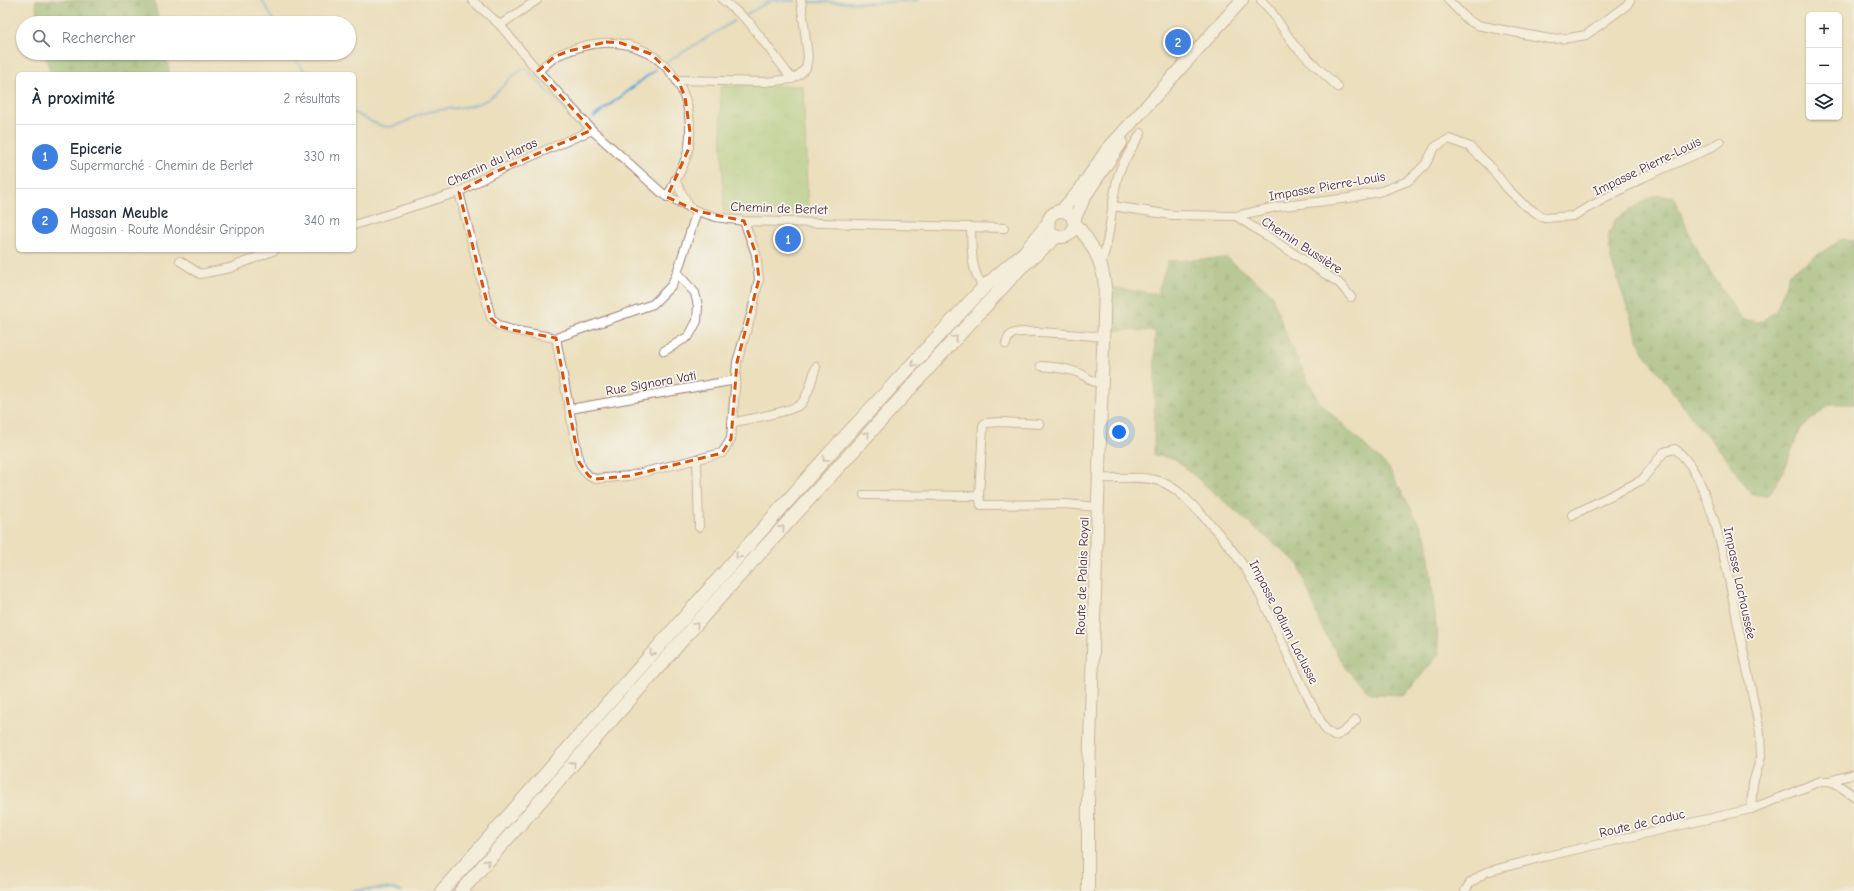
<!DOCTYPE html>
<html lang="fr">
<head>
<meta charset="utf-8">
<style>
	:root { --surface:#fff; --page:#f2f2f3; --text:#1f2937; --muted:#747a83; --line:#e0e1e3; --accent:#d93025 }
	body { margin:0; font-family:"Comic Neue",sans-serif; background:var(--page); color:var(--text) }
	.controls { position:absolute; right:12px; top:12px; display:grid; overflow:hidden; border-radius:6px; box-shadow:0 1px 3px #0004 }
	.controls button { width:36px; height:36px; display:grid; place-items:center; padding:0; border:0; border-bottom:1px solid var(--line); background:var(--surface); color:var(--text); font:20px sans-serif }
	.you { position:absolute; left:1119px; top:432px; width:14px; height:14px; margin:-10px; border:3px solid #fff; border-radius:50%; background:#1a73e8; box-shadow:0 0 0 6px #1a73e833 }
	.badge { display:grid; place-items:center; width:26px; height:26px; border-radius:50%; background:var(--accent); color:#fff; font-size:13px; font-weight:700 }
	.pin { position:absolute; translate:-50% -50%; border:2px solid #fff; box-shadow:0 1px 4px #0006 }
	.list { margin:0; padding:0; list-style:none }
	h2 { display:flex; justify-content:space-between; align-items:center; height:52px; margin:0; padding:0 16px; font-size:17px }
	h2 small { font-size:13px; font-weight:400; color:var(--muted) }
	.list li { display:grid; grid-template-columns:26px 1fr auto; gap:12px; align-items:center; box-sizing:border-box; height:64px; padding:0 16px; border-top:1px solid var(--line) }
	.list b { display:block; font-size:15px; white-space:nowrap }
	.list p { margin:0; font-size:13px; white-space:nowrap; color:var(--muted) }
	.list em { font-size:13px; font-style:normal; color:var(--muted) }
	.icon { flex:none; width:22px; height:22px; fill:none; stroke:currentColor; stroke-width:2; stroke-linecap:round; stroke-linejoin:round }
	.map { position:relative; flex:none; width:1854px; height:891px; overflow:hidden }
	.search { position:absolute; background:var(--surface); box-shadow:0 1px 3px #0004; left:16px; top:16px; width:340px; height:44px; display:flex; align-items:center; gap:10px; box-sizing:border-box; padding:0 14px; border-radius:22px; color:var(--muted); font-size:15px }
	.panel { position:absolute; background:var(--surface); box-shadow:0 1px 3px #0004; left:16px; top:72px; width:340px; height:180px; border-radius:6px }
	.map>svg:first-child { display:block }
</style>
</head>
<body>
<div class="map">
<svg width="1854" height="891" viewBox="0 0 1854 891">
	<defs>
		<pattern id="grass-tufts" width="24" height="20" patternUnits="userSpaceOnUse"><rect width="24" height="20" fill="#99cb7b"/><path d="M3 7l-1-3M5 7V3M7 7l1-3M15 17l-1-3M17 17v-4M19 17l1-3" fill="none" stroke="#85ae6a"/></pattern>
		<pattern id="forest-firs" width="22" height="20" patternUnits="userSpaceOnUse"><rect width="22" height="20" fill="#7aaf6b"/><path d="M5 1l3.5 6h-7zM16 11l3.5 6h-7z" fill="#668e58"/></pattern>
	</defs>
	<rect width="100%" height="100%" fill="#f6f6f2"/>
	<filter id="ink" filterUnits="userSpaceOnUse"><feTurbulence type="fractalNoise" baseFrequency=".025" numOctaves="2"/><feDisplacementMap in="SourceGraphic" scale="8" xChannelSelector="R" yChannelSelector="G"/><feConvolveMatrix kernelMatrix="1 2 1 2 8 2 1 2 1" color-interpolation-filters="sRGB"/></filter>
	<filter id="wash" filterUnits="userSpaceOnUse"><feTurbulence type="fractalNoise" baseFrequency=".012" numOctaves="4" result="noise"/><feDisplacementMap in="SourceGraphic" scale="16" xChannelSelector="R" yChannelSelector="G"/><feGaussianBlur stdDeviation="0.9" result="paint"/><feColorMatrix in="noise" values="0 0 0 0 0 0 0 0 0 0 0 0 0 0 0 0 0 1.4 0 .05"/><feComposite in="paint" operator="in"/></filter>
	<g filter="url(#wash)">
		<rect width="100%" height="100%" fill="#ebdfbc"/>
		<polygon fill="url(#grass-tufts)" stroke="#727553" points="720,86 803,86 808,212 724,212"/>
		<g fill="url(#forest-firs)" stroke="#62674b">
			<polygon points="36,0 154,0 159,23 37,23"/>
			<polygon points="44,53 165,53 170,74 51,74"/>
			<polygon points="1652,196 1673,196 1699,255 1742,319 1761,322 1776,311 1790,273 1842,239 1854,240 1854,404 1830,404 1800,429 1784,471 1769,495 1752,495 1729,461 1694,421 1641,348 1611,260 1608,236 1616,219"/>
			<polygon points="1227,258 1271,293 1290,345 1319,402 1388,467 1427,538 1439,654 1405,695 1370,694 1346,669 1321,626 1298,563 1255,528 1175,459 1154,455 1155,331 1110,330 1110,287 1157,294 1168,261"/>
		</g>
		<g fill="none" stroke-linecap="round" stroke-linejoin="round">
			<g stroke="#66a4d8" stroke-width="2.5">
				<polyline points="262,0 275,23"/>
				<polyline points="805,2 877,3 918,0"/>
				<polyline points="747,14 772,0 795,1"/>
				<polyline points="292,53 306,74"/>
				<polyline points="667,62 734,21"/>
				<path d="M354 113C365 117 377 127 388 127 403 126 414 115 428 112 447 107 470 110 488 99 501 91 509 77 522 69H527L581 128"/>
				<polyline points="594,117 655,70"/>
				<polyline points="352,891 385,888 402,891"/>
				<polyline points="1853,891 1854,890"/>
			</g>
		</g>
	</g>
	<g filter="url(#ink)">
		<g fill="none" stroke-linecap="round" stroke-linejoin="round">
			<defs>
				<g id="minor">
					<polyline points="472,0 500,25 538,71 592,130 662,193 697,211 716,217 744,221 1004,228"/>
					<polyline points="723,0 749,22 792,79"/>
					<polyline points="1261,0 1271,11 1294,45 1338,87"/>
					<polyline points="1448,0 1468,20 1477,25 1550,39 1569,38 1586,35 1627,5 1630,0"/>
					<polyline points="500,25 537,0"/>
					<path d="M538 71C543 67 549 61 555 57 562 52 571 50 580 47 647 27 699 79 689 147 686 164 675 181 667 197"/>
					<polyline points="678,80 765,82 792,79 799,75 806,68 808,57 801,0"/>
					<polyline points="675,180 690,208"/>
					<polyline points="459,192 491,318 499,326 512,330 556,338 653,304 671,286 677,273 697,211"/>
					<polyline points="1112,206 1172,215 1236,216 1276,207 1349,198 1382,191 1408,181 1425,165 1435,147 1449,139 1470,147 1489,165 1507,188 1523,204 1544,218 1573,216 1644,177 1708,149 1720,142"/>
					<polyline points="1236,216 1339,283 1351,297"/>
					<polyline points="354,225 459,192 493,173 592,130"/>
					<path d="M971 228C972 248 970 272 984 287"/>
					<polyline points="180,261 200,274 230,268 275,250"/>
					<path d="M1101 263C1112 235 1110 205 1118 176 1122 161 1133 147 1141 133"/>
					<polyline points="556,338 579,462 583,470 589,476 595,479 629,476 722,453 731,439 737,362 752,312 759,279 756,254 744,221"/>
					<path d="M1006 344C1007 340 1008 336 1012 334 1023 328 1087 336 1103 337"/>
					<polyline points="664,351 689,336 697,321 698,306 695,293 677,273"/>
					<path d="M1041 366C1054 367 1067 368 1079 373 1088 377 1091 383 1102 383"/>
					<polyline points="570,409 736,380"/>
					<path d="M732 423C746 419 792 412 801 404 809 395 812 378 816 367"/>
					<polyline points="1039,424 1001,422 985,423 983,426 979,496 981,505 1065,504 1098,507"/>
					<polyline points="697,459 699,527"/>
					<path d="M1098 478C1117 479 1141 475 1159 481 1177 487 1189 502 1202 515 1222 536 1241 559 1255 585 1280 633 1298 684 1326 730L1334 736C1344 734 1349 727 1356 720"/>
					<polyline points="864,495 979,496"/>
					<path d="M1572 515 1642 480 1664 452 1675 449C1713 476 1730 586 1739 630 1746 664 1753 698 1760 732L1761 757 1753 783 1751 809"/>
					<polyline points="1829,781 1835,783 1854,796"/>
					<polyline points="1465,891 1470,883 1486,872 1543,857 1751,809 1821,781 1829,781 1854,774"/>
				</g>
				<g id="primary">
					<circle cx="1061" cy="224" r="13"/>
					<polyline points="1061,211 1079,191 1106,151 1242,0"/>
					<polyline points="1074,220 1085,196 1121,143"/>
					<path d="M1075 223C1091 242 1103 261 1105 287L1088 803V891"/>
				</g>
				<g id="trunk">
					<polyline points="442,891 829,454 984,287 1025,252 1048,224"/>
					<polyline points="461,891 727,589 1020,268 1057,236"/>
				</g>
			</defs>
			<use href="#minor" stroke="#9a7f74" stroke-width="10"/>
			<use href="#primary" stroke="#9a7f74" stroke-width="14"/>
			<use href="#trunk" stroke="#9a7f74" stroke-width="15"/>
			<use href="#minor" stroke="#fff" stroke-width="8"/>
			<use href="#primary" stroke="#fff" stroke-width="12"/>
			<use href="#trunk" stroke="#fff" stroke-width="13"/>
		</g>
		<defs><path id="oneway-chevron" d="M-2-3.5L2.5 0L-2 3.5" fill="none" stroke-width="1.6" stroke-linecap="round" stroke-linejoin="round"/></defs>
		<g stroke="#ae9aa0">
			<use href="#oneway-chevron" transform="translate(955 338) rotate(-47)"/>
			<use href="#oneway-chevron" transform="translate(914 364) rotate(133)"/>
			<use href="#oneway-chevron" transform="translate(867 434) rotate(-48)"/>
			<use href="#oneway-chevron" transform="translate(825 459) rotate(131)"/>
			<use href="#oneway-chevron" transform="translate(782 528) rotate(-48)"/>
			<use href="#oneway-chevron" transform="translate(738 556) rotate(132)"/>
			<use href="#oneway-chevron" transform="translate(696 625) rotate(-49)"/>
			<use href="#oneway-chevron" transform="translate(652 653) rotate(131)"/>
			<use href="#oneway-chevron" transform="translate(573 764) rotate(-49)"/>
			<use href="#oneway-chevron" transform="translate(487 862) rotate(-49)"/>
		</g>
	</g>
	<path d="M0 0H1854V891H0ZM606 42 621 43 651 54 678 80 685 97 690 132 689 148 667 197 697 211 744 221 756 254 759 279 737 362 731 439 722 453 629 476 595 479 589 476 579 462 556 338 512 330 499 326 491 318 459 192 493 173 592 130 538 71 554 57 569 51Z" fill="#ebdfbc" fill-opacity=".55" fill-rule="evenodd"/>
	<path fill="none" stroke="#d8530f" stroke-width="3" stroke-dasharray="8 5" stroke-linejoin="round" d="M606 42 621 43 651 54 678 80 685 97 690 132 689 148 667 197 697 211 744 221 756 254 759 279 737 362 731 439 722 453 629 476 595 479 589 476 579 462 556 338 512 330 499 326 491 318 459 192 493 173 592 130 538 71 554 57 569 51Z"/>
	<g text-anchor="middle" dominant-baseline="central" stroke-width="3.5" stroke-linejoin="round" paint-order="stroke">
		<g font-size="13" fill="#4a1f2b" stroke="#f6f6f2">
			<text transform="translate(492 162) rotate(-25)">Chemin du Haras</text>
			<text transform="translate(1647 166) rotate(-26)">Impasse Pierre-Louis</text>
			<text transform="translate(1327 186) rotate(-10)">Impasse Pierre-Louis</text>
			<text transform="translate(779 208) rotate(2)">Chemin de Berlet</text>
			<text transform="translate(1302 245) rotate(33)">Chemin Bussière</text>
			<text transform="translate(651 383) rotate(-10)">Rue Signora Vati</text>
			<text transform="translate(1082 576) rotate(-88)">Route de Palais Royal</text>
			<text transform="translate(1740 583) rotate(78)">Impasse Lachaussée</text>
			<text transform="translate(1284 622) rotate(63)">Impasse Odlum Laclusse</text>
			<text transform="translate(1642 823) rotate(-13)">Route de Caduc</text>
		</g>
	</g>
</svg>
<div class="controls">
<button>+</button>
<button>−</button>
<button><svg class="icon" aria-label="layers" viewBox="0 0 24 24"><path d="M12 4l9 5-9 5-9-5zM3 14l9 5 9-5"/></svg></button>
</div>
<div class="you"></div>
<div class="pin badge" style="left:788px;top:239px;background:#3f7fe0">1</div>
<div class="pin badge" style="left:1178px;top:42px;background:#3f7fe0">2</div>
<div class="search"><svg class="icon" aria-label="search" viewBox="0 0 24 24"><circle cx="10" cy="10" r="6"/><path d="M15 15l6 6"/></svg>Rechercher</div>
<section class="panel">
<h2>À proximité<small>2 résultats</small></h2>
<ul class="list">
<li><span class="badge" style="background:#3f7fe0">1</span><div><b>Epicerie</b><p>Supermarché · Chemin de Berlet</p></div><em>330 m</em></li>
<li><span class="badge" style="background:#3f7fe0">2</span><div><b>Hassan Meuble</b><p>Magasin · Route Mondésir Grippon</p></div><em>340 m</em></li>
</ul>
</section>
</div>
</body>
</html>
